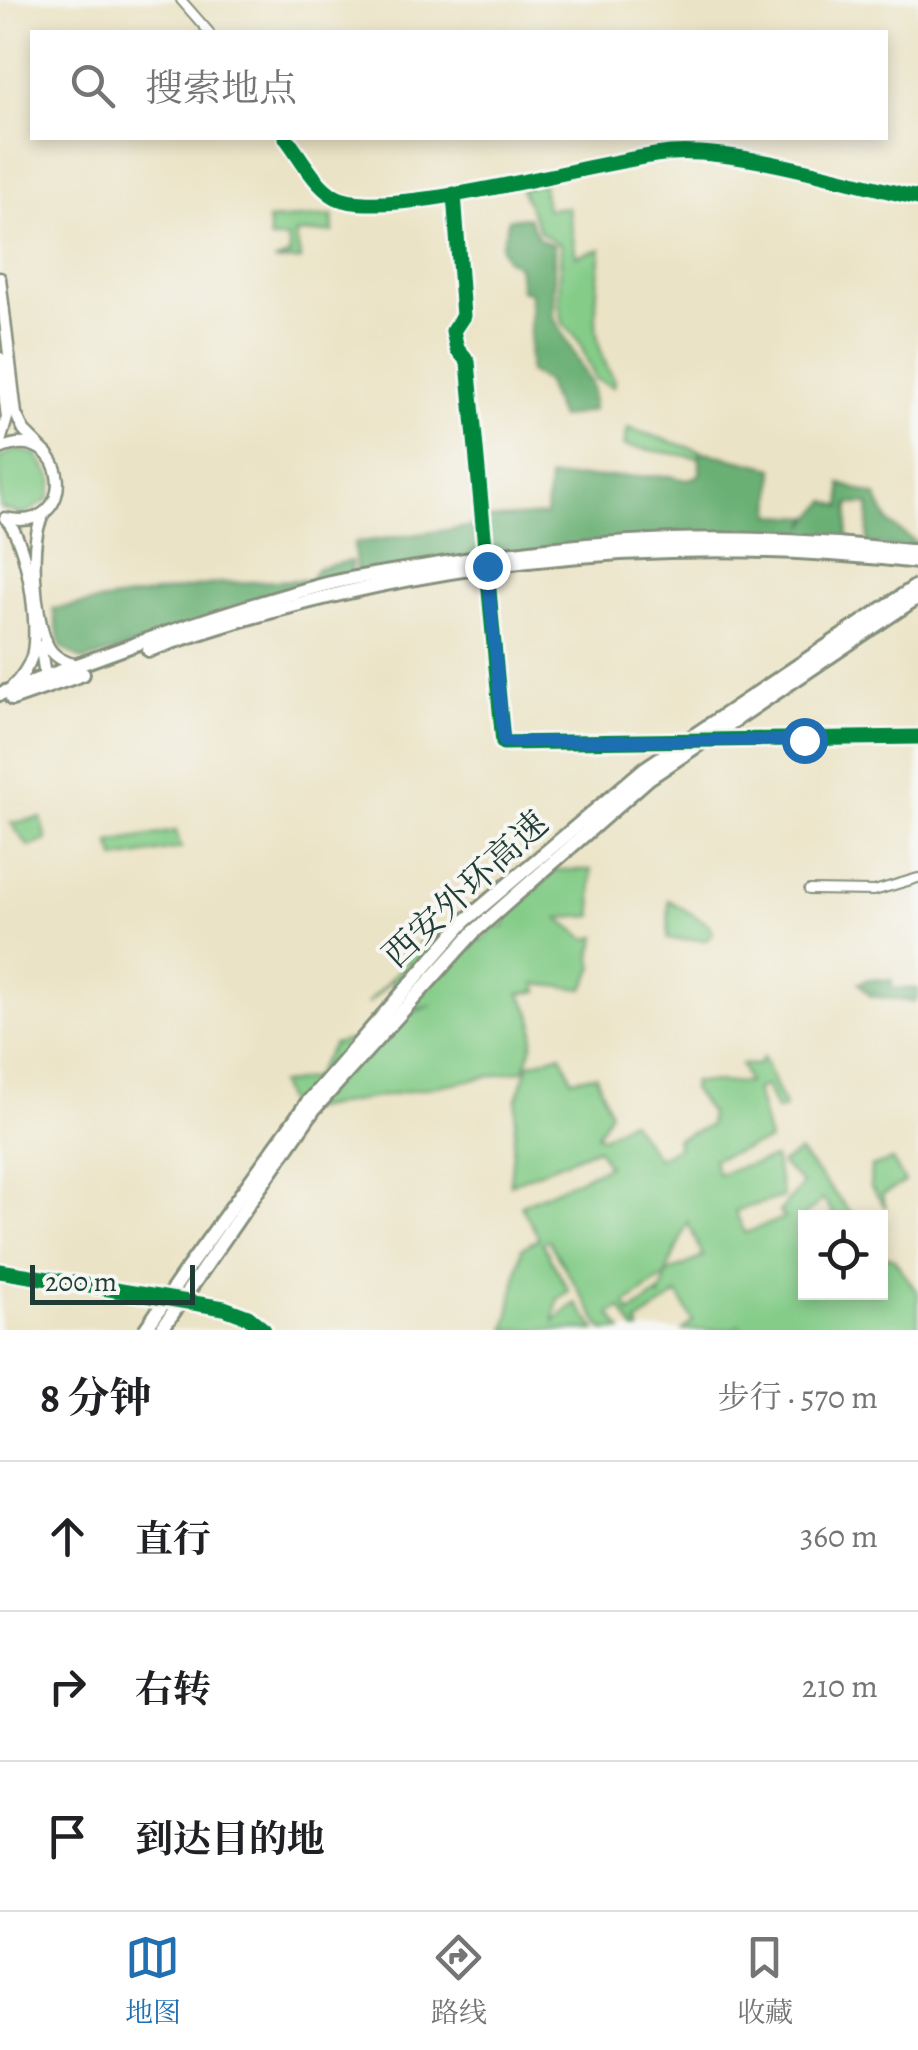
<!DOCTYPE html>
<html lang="zh">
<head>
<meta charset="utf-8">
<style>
	:root { --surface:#fff; --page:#f6f6f6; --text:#202124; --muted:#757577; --line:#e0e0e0; --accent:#1f6fb2 }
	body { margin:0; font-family:Alegreya,"Noto Serif SC",serif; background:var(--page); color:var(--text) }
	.controls { position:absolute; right:30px; bottom:30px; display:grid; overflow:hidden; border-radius:0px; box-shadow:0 5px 15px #0003 }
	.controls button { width:90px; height:90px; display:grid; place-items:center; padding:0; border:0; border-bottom:2px solid var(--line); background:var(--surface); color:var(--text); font:50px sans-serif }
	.scale { position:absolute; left:30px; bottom:25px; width:165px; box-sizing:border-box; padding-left:10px; border:5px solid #1f3d34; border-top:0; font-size:28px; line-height:35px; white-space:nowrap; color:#1f3d34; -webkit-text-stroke:8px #f6f6f2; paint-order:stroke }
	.stop { position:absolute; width:30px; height:30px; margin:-22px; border:8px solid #1f6fb2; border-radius:50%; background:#fff }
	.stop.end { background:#1f6fb2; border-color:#fff; box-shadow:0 2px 10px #0008 }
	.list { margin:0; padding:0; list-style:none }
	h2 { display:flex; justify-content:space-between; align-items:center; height:130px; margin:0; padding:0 40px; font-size:42px }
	h2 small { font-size:32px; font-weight:400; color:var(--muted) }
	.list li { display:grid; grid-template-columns:65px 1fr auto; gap:30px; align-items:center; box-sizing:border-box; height:150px; padding:0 40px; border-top:2px solid var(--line) }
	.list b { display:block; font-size:38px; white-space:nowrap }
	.list em { font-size:32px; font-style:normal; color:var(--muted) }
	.icon { flex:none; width:55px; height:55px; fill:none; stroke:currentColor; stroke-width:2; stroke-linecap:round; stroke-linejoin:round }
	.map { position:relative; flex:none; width:918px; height:1330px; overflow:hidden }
	.search { position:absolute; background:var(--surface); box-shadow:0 5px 15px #0003; left:30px; right:30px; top:30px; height:110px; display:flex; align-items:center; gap:25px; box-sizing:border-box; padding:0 35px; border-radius:0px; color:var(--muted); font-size:38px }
	.sheet { height:580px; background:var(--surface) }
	nav { display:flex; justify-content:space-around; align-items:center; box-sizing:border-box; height:140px; border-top:2px solid var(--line); background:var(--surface); font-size:28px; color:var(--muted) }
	nav a { display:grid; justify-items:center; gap:5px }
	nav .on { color:var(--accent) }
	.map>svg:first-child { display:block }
</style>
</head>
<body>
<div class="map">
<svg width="918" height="1330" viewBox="0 0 918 1330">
	<rect width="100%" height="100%" fill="#f6f6f2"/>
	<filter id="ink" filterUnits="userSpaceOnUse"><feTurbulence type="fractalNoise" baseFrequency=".01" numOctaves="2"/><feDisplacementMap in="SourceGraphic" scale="20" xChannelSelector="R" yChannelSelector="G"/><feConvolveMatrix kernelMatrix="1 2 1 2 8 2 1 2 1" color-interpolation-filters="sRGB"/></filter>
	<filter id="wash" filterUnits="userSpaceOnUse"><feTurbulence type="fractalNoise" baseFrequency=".0048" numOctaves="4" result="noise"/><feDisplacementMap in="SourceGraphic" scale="40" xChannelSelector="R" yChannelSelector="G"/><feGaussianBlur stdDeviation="2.25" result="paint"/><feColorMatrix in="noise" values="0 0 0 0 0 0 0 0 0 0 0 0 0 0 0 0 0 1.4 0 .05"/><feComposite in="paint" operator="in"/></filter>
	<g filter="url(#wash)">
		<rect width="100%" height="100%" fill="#ebe3c5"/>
		<g fill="#84cc88" stroke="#52845e" stroke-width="2.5" fill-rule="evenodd">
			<path d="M543 184 546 209 568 207 576 256 601 249C597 294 587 340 614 379L613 387 595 379 579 341 563 323 559 303 561 245 541 233 521 189Z"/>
			<polygon points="332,216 333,232 295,234 301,260 274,261 290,255 288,239 270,239 268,220"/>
			<polygon points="628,428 700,451 701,458 624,446"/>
			<polygon points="16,450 36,454 53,479 49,499 23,515 0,508 0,457"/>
			<polygon points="41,818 47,840 29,847 11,823"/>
			<polygon points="176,831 181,848 116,859 110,843"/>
			<path d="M556 870H591L593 916 559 918 586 939 597 937 591 957 594 967 584 989 536 984 538 991 520 994C541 1022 535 1038 524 1070L291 1113 279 1084 313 1078 333 1044 349 1040 364 1053 391 1021 432 1005 396 1015 411 996 392 980 367 1004 407 962 400 940 406 939 414 952 421 941 419 933 465 927 477 940 484 939 494 927H505L506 915Z"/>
			<polygon points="669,900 708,924 713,932 707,940 668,939"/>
			<path d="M561 1054 572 1079 596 1075 610 1112 597 1135 603 1137 630 1120 657 1158 678 1147 676 1139 709 1126 710 1114 692 1089 693 1082 748 1083 741 1064 758 1065 763 1057 785 1108 776 1110 766 1086 756 1089 769 1141 713 1159 717 1174 774 1158 783 1197 735 1211 745 1233 785 1218 779 1212 803 1184 781 1164 799 1152 853 1215 830 1217 833 1213 823 1199 803 1217 806 1292H880L881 1255 893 1258 918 1293V1330H741L739 1325 732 1330H683L693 1321 678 1294 637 1323 640 1330H634L621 1308 610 1314 622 1330H603L548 1240 542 1243 569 1291 558 1299 554 1321 576 1303 596 1330H506L522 1248 539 1238 521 1205 608 1166 597 1148 510 1184 517 1099 529 1064ZM688 1222 703 1257 667 1273 659 1299V1293L630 1313 626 1304 665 1276Z"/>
			<polygon points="892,1160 905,1182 882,1195 886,1208 870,1186 871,1167"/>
		</g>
		<g fill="#6bb074" stroke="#457654" stroke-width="2.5">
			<polygon points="528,217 539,239 554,245 554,318 592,386 593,410 560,418 545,381 529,372 531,293 521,290 518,266 506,259 501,247 509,219"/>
			<polygon points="700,451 774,468 772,515 810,517 805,526 827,501 842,507 841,484 876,496 889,523 918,544 918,550 867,544 869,504 849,504 847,543 491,554 485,519 546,515 549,478 670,476 686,480 700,475"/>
			<polygon points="483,525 485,555 357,578 354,543"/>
			<polygon points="351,561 352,579 84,661 61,647 53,609 221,583 310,580 317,568"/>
			<polygon points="869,979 892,980 892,988 918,989 918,997 913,1002 871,996 859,983"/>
		</g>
	</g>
	<g filter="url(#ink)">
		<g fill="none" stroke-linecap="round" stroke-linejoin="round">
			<defs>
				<g id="minor">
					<polyline points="181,0 209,32"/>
					<path d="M286 138C300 156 314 184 334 196 380 225 607 158 671 153 737 148 850 183 918 198"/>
					<polyline points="454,194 463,316 453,331 457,349 468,362 503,743 680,741"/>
					<polyline points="709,741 918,737"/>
					<polyline points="809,890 874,891 918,878"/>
					<polyline points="0,1271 168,1299"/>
					<polyline points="182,1301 248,1317 264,1330"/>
				</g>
				<g id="major">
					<polyline points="0,278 16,414 24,431 47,454"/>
					<polyline points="0,358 7,418 0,442"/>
					<path d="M0 449C69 418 83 536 5 518"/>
					<path d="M44 514C28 538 35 617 47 644 53 657 66 663 79 665"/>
					<path d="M6 519C27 541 40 626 32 656 28 669 20 679 10 689"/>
					<polyline points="46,682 41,649 46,640"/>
				</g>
				<g id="highway">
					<path d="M149 650C400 561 653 531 918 562"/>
					<path d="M0 694C106 654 214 614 323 585 357 576 393 572 428 566 598 536 746 531 918 552"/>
					<polyline points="12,699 83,674"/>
					<polyline points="187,1269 307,1103 466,920"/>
					<polyline points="200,1274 314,1109 474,932"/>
				</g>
			</defs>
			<use href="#minor" stroke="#85907c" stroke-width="12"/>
			<use href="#major" stroke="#85907c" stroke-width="15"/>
			<use href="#highway" stroke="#85907c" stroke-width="18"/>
			<use href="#minor" stroke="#fff" stroke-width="8"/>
			<use href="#major" stroke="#fff" stroke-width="10"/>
			<use href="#highway" stroke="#fff" stroke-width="12"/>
			<defs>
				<g id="highway-bridge">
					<polyline points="466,920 644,769 918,585"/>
					<polyline points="474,932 649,778 918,597"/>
					<polyline points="145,1330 187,1269"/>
					<polyline points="161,1330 200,1274"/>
				</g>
			</defs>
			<use href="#highway-bridge" stroke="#85907c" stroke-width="18" stroke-linecap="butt"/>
			<use href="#highway-bridge" stroke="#fff" stroke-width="12"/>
			<defs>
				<g id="cycleway">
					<path d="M286 138C300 156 314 184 334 196 380 225 607 158 671 153 737 148 850 183 918 198"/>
					<polyline points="454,194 463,316 453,331 457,349 468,362 503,743 918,737"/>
					<polyline points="0,1271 224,1308 248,1317 264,1330"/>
				</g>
			</defs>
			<use href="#cycleway" stroke="#f6f6f2" stroke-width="21"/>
			<use href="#cycleway" stroke="#00873e" stroke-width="15"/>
		</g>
	</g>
	<g fill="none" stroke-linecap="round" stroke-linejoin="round" filter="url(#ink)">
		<polyline stroke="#1f6fb2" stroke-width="12" points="487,566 504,742 804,740"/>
	</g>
	<g text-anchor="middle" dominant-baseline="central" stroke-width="8" stroke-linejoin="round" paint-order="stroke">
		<g font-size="35" fill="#1f3d34" stroke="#f6f6f2">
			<text transform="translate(465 889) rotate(-43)">西安外环高速</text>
		</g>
	</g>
</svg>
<div class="controls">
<button><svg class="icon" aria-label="locate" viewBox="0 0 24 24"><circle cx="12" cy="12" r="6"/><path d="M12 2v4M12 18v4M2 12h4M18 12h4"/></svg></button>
</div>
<div class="scale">200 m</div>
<div class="stop" style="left:804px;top:740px"></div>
<div class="stop end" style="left:487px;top:566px"></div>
<div class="search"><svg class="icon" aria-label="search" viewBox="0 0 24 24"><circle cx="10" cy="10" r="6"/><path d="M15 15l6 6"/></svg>搜索地点</div>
</div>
<section class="sheet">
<h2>8 分钟<small>步行 · 570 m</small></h2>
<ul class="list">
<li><svg class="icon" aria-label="ahead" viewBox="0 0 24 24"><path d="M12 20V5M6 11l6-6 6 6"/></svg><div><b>直行</b></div><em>360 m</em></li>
<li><svg class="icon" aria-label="right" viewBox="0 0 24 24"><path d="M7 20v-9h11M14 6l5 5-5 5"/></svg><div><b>右转</b></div><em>210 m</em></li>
<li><svg class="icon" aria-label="arrive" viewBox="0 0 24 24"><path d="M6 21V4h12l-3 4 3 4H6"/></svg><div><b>到达目的地</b></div></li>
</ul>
</section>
<nav>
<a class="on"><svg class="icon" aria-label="map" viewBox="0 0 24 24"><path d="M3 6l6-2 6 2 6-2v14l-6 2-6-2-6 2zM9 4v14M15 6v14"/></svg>地图</a>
<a><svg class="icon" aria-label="directions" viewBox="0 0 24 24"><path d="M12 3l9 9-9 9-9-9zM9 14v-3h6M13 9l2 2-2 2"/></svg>路线</a>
<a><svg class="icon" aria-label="saved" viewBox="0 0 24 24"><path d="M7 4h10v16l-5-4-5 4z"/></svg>收藏</a>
</nav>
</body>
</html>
